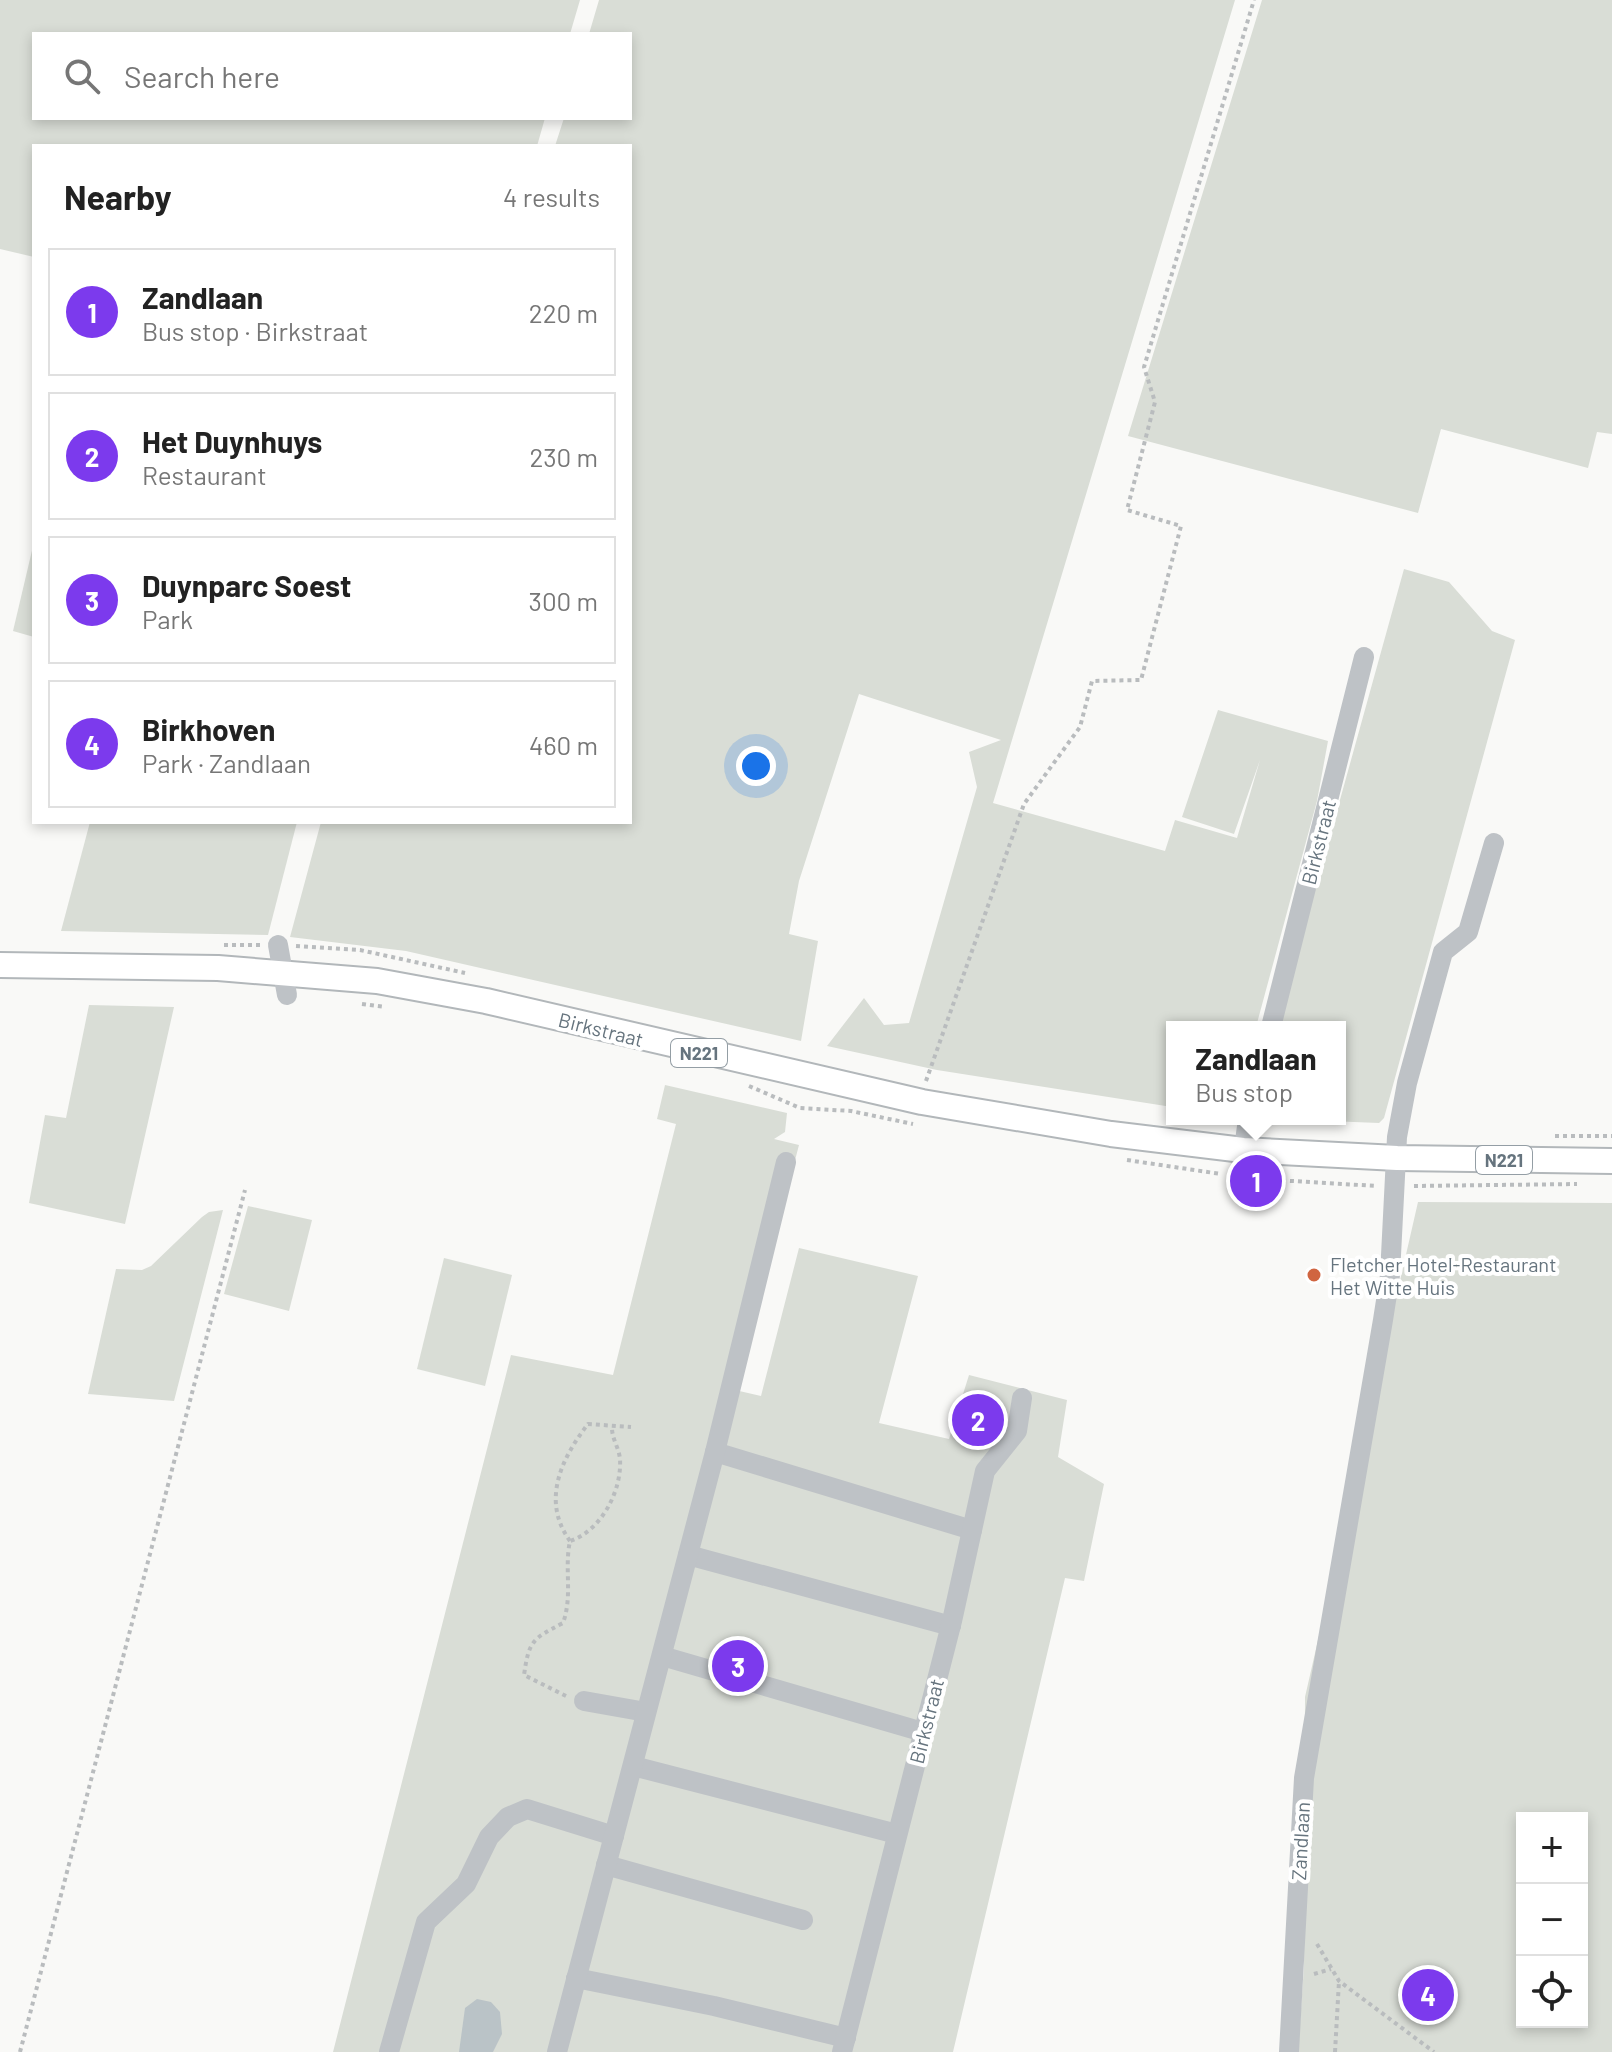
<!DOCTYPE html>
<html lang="en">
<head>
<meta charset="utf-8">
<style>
	:root { --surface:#fff; --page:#f2f2f2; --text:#222; --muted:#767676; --line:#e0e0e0; --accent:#7c3aed }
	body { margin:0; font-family:Barlow,sans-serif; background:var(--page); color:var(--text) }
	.controls { position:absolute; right:24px; bottom:24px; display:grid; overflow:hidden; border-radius:0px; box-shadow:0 4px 12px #0003 }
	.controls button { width:72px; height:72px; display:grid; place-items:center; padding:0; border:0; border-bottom:2px solid var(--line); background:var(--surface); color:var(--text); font:40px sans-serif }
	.you { position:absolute; left:756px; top:766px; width:28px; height:28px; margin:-20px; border:6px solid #fff; border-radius:50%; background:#1a73e8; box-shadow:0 0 0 12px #1a73e833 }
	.badge { display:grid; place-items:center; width:52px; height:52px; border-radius:50%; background:var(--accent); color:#fff; font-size:26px; font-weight:700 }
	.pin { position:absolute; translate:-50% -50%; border:4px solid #fff; box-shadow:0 2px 8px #0006 }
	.popup { position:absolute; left:1166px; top:1021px; width:180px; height:104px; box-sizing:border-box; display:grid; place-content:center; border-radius:0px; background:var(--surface); filter:drop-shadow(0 2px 6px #0005); font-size:26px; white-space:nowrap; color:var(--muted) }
	.popup b { font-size:30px; color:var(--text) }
	.popup::after { content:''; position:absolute; left:50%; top:100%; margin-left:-16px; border:16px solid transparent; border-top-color:var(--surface) }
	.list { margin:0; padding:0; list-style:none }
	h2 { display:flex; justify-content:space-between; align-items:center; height:104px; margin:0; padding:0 32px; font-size:34px }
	h2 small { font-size:26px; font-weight:400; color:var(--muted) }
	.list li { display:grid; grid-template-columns:52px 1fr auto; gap:24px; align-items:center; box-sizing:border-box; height:128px; margin:0 16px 16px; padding:0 16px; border:2px solid var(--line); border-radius:0px }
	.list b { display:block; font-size:30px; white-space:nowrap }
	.list p { margin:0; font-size:26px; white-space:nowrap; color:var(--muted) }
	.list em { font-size:26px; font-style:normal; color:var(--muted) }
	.icon { flex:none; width:44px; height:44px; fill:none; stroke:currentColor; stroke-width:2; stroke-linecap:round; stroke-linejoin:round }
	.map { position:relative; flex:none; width:1612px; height:2052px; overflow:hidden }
	.search { position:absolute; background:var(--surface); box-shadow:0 4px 12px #0003; left:32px; top:32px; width:600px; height:88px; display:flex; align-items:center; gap:20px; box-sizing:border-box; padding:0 28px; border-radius:0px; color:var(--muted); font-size:30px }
	.panel { position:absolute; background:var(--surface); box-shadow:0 4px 12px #0003; left:32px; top:144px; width:600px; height:680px; border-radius:0px }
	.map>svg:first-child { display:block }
</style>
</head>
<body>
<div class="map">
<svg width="1612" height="2052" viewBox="0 0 1612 2052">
	<rect width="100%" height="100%" fill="#f9f9f7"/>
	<g fill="#d9ddd6" fill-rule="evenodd">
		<polygon points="0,0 580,0 570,34 34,34 34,118 545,118 537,146 34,146 34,257 0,249"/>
		<polygon points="599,0 1235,0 993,803 1165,851 1175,820 1237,838 1260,760 1234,834 1182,817 1218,710 1328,741 1317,801 1256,1027 1172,1027 1172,1107 937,1070 827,1046 864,998 884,1025 909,1023 977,787 969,752 1001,740 859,694 799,881 789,934 818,941 801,1041 406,951 290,937 321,822 630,822 630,146 555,146 564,118 630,118 630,34 589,34"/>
		<polygon points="1262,0 1612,0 1612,434 1597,432 1588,468 1441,429 1418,513 1128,436"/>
		<polygon points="34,542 34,637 13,631"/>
		<polygon points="1404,569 1449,582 1492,631 1515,640 1384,1118 1379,1123 1278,1119 1340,1119 1340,1027 1277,1027"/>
		<polygon points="90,822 297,822 268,935 61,931"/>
		<polygon points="89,1005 174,1007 125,1224 29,1203 45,1115 66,1118"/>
		<polygon points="665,1085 787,1113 785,1132 774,1139 799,1145 735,1390 761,1396 799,1248 918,1276 879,1423 949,1439 969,1375 1067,1400 1058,1457 1104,1484 1084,1581 1065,1578 953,2052 333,2052 511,1355 613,1375 676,1124 657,1119"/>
		<path d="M1418 1202 1612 1203V2052H1298L1304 1966 1305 1697ZM1522 1818H1582V2022H1522Z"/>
		<polygon points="248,1206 312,1220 289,1311 224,1294"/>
		<polygon points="223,1210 174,1401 88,1394 116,1269 142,1270 151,1266 202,1217 209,1212"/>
		<polygon points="444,1258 512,1275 485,1386 417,1369"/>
	</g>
	<polygon fill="#bac3c7" points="477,1999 491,2002 500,2012 502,2034 493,2052 459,2052 465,2008"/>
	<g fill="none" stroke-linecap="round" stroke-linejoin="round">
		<defs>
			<polyline id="major" points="0,965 218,968 377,981 486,1001 922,1102 1111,1134 1243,1150 1397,1158 1612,1161"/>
		</defs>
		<use href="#major" stroke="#b2b7ba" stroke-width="28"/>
		<g stroke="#b9bcbe" stroke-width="4" stroke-dasharray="4 4" stroke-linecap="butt">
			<polyline points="224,945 260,945"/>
			<polyline points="296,946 360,950 465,973"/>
			<polyline points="362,1004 385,1007"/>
			<polyline points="926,1081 1024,804 1080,727 1092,681 1141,680 1181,526 1127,510 1155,402 1144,367 1254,0"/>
			<polyline points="749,1086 800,1108 851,1111 913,1124"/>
			<polyline points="1555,1136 1612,1136"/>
			<polyline points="1127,1160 1221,1174"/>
			<polyline points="1258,1179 1377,1186"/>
			<polyline points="1414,1186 1577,1184"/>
			<path d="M570 1541C541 1501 561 1459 588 1424L631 1427"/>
			<path d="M566 1696 524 1675C529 1641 532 1639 563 1623 573 1595 564 1569 570 1541 601 1531 622 1491 620 1459 619 1448 612 1439 612 1428"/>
			<polyline points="1317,1944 1339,1981 1434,2052"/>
			<polyline points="1314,1974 1331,1969"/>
			<polyline points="20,2052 245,1190"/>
			<polyline points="1335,2052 1339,1981"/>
		</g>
		<g stroke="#bec2c6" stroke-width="20">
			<polyline points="278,945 287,995"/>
			<polyline points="1271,1027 1364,657"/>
			<polyline points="1240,1177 1248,1119"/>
			<polyline points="715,1452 972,1530"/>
			<polyline points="688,1555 951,1626"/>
			<polyline points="662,1656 923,1732"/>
			<polyline points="584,1701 646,1712"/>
			<polyline points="633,1766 897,1834"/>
			<polyline points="606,1865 803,1920"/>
			<polyline points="576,1978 714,2006 846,2038"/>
			<polyline points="389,2052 426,1922 466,1884 489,1837 508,1817 527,1809 614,1836"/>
			<polyline points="557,2052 715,1452 786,1162"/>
			<polyline points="842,2052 952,1621 985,1471 1017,1431 1022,1398"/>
			<polyline points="1289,2052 1304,1778 1383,1320 1390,1275 1397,1137 1407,1083 1443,952 1468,932 1494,843"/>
		</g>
		<use href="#major" stroke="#fff" stroke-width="24"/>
	</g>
	<circle fill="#d06540" stroke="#fff" stroke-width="3" cx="1314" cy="1275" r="8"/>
	<g text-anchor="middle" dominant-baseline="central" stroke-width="8" stroke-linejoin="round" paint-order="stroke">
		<g fill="#fff" stroke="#949ea5" stroke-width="2">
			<rect x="671" y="1039" width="56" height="28" rx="6"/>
			<rect x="1476" y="1146" width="56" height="28" rx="6"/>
		</g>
		<g font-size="18" font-weight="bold" fill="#66747e">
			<text x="699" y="1053">N221</text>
			<text x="1504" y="1160">N221</text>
		</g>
		<g font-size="20" fill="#66747e" stroke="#fff">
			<text transform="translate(1318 842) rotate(-76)">Birkstraat</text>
			<text transform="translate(601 1029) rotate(14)">Birkstraat</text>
			<text transform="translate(926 1721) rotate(-76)">Birkstraat</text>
			<text transform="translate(1300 1841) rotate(-87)">Zandlaan</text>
		</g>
		<g font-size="20" fill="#66747e" stroke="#fff" text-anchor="start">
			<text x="1330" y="1264">Fletcher Hotel-Restaurant<tspan x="1330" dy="23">Het Witte Huis</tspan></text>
		</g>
	</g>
</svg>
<div class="controls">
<button>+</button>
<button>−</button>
<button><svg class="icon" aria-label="locate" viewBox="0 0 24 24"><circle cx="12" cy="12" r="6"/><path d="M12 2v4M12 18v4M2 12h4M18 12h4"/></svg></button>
</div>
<div class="you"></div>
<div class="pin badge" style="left:1256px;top:1181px">1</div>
<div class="popup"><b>Zandlaan</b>Bus stop</div>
<div class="pin badge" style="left:978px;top:1420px">2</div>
<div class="pin badge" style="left:738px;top:1666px">3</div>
<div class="pin badge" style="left:1428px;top:1995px">4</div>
<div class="search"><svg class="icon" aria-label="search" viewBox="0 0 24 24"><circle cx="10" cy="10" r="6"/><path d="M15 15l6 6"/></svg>Search here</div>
<section class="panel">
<h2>Nearby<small>4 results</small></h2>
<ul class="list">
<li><span class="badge">1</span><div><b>Zandlaan</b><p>Bus stop · Birkstraat</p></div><em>220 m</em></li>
<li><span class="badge">2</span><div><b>Het Duynhuys</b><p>Restaurant</p></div><em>230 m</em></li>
<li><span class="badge">3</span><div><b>Duynparc Soest</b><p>Park</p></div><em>300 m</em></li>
<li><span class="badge">4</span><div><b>Birkhoven</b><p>Park · Zandlaan</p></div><em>460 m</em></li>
</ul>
</section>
</div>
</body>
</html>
